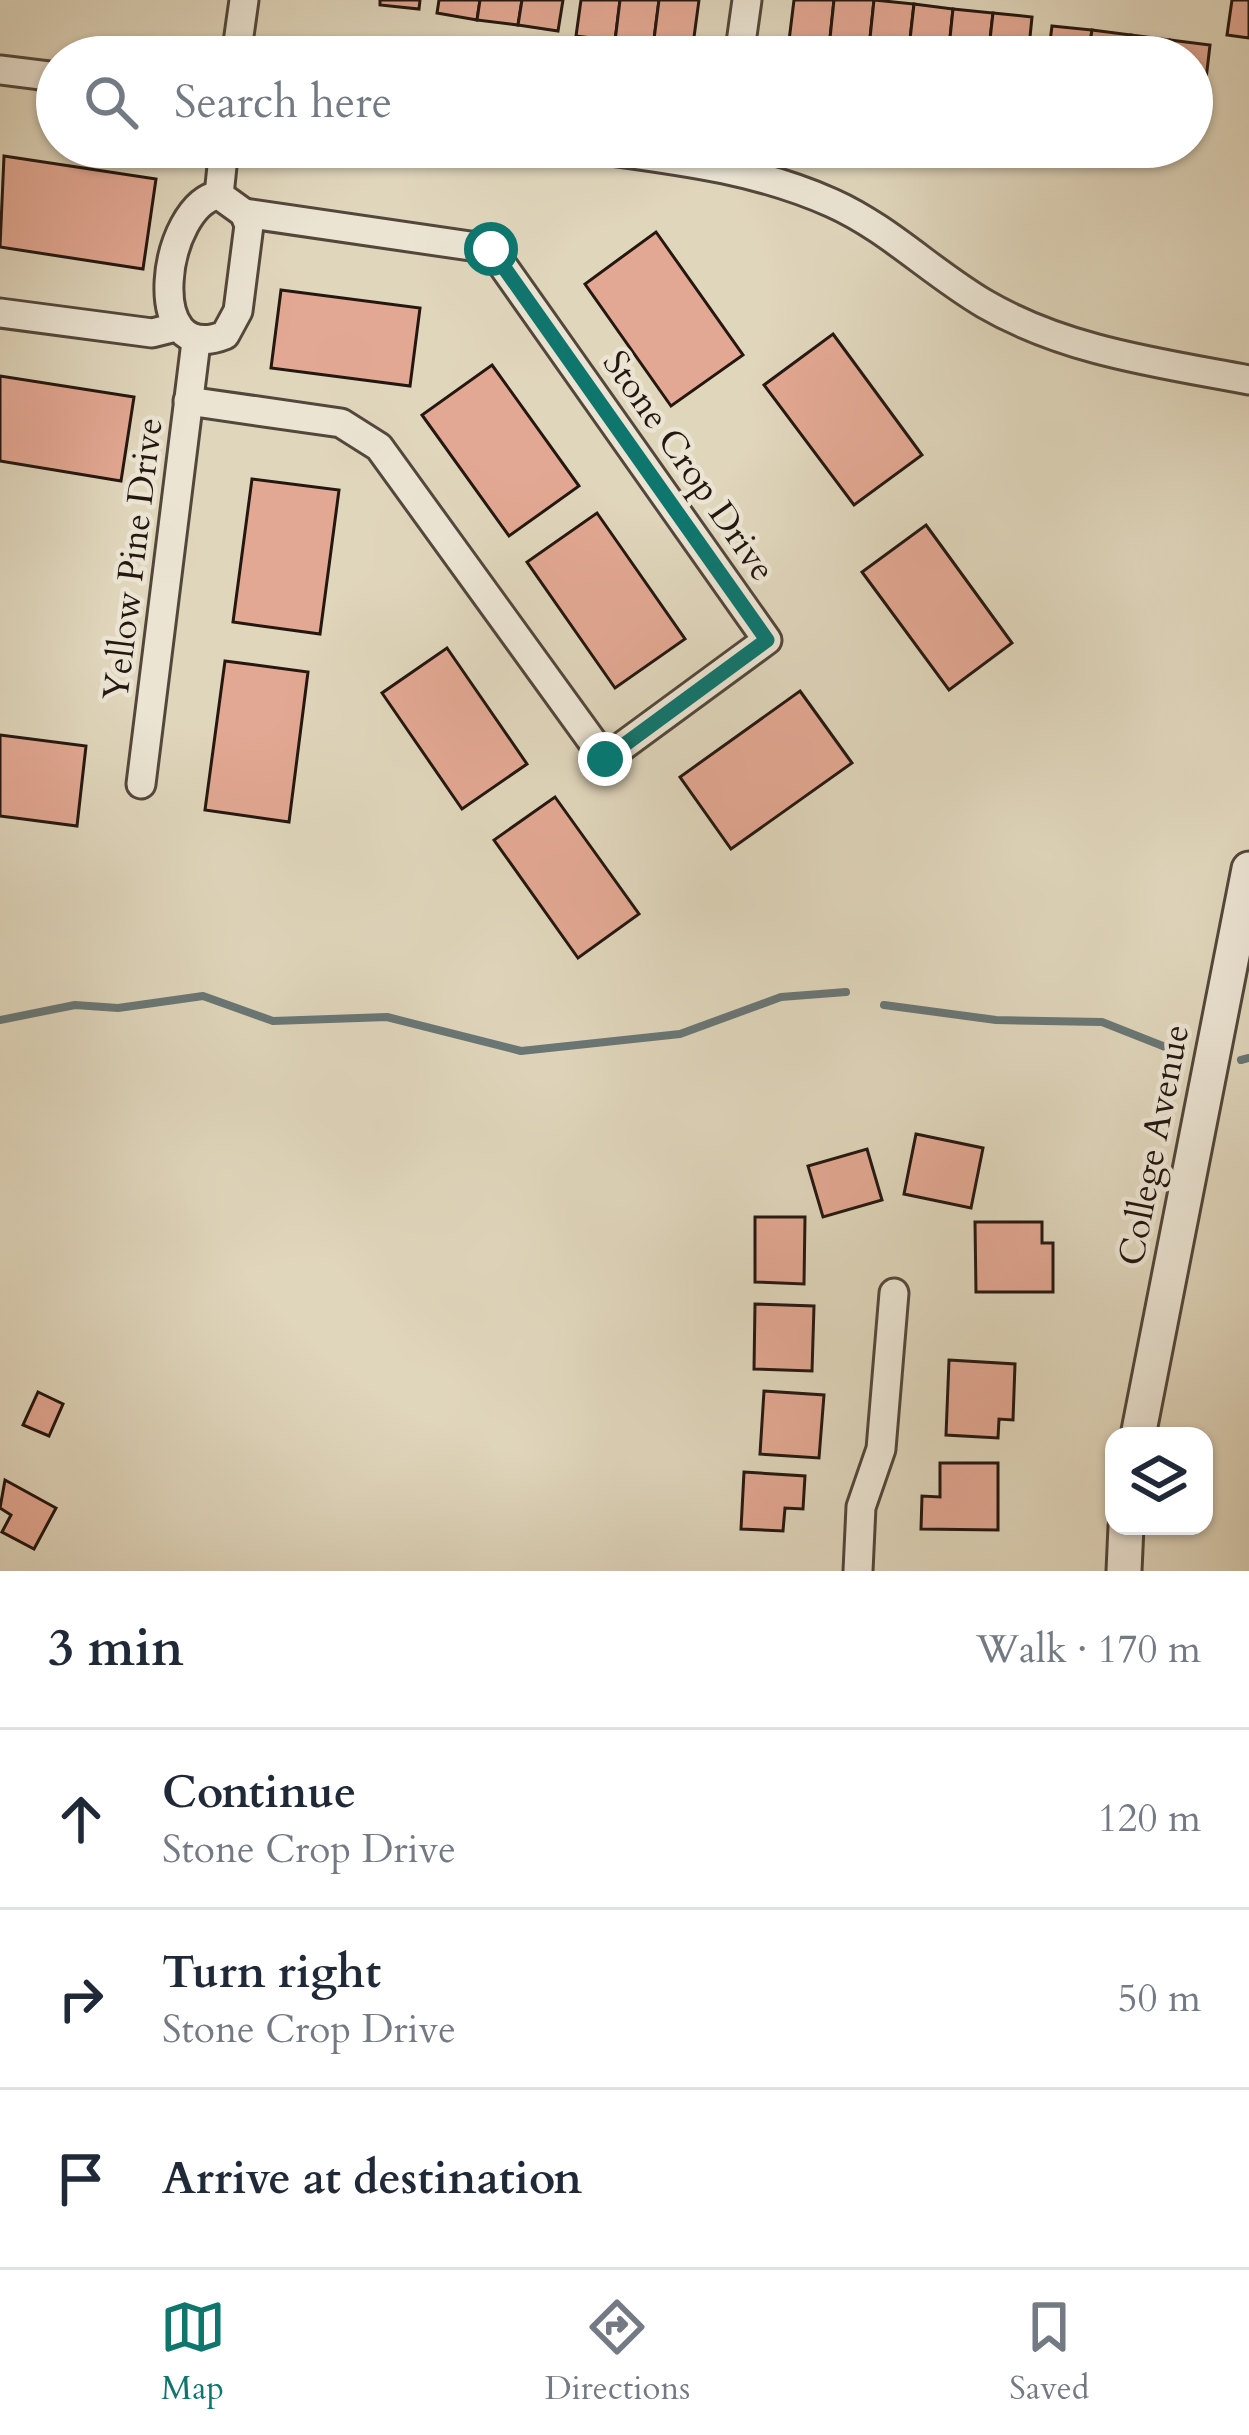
<!DOCTYPE html>
<html lang="en">
<head>
<meta charset="utf-8">
<style>
	:root { --surface:#fff; --page:#f6f6f7; --text:#1f2937; --muted:#747a83; --line:#e0e1e3; --accent:#0f766e }
	body { margin:0; font-family:Cardo,serif; background:var(--page); color:var(--text) }
	.controls { position:absolute; right:36px; bottom:36px; display:grid; overflow:hidden; border-radius:24px; box-shadow:0 3px 9px #0004 }
	.controls button { width:108px; height:108px; display:grid; place-items:center; padding:0; border:0; border-bottom:3px solid var(--line); background:var(--surface); color:var(--text); font:60px sans-serif }
	.stop { position:absolute; width:36px; height:36px; margin:-27px; border:9px solid #0f766e; border-radius:50%; background:#fff }
	.stop.end { background:#0f766e; border-color:#fff; box-shadow:0 3px 12px #0008 }
	.list { margin:0; padding:0; list-style:none }
	h2 { display:flex; justify-content:space-between; align-items:center; height:156px; margin:0; padding:0 48px; font-size:51px }
	h2 small { font-size:39px; font-weight:400; color:var(--muted) }
	.list li { display:grid; grid-template-columns:78px 1fr auto; gap:36px; align-items:center; box-sizing:border-box; height:180px; padding:0 48px; border-top:3px solid var(--line) }
	.list b { display:block; font-size:45px; white-space:nowrap }
	.list p { margin:0; font-size:39px; white-space:nowrap; color:var(--muted) }
	.list em { font-size:39px; font-style:normal; color:var(--muted) }
	.icon { flex:none; width:66px; height:66px; fill:none; stroke:currentColor; stroke-width:2; stroke-linecap:round; stroke-linejoin:round }
	.map { position:relative; flex:none; width:1249px; height:1571px; overflow:hidden }
	.search { position:absolute; background:var(--surface); box-shadow:0 3px 9px #0004; left:36px; right:36px; top:36px; height:132px; display:flex; align-items:center; gap:30px; box-sizing:border-box; padding:0 42px; border-radius:66px; color:var(--muted); font-size:45px }
	.sheet { height:696px; background:var(--surface) }
	nav { display:flex; justify-content:space-around; align-items:center; box-sizing:border-box; height:168px; border-top:3px solid var(--line); background:var(--surface); font-size:33px; color:var(--muted) }
	nav a { display:grid; justify-items:center; gap:6px }
	nav .on { color:var(--accent) }
	.map>svg:first-child { display:block }
</style>
</head>
<body>
<div class="map">
<svg width="1249" height="1571" viewBox="0 0 1249 1571">
	<rect width="100%" height="100%" fill="#e0d6bc"/>
	<filter id="stains"><feTurbulence type="fractalNoise" baseFrequency=".00167" numOctaves="4"/><feColorMatrix values="0 0 0 0 .2 0 0 0 0 .09 0 0 0 0 .02 0 0 0 .5 -.17"/></filter>
	<radialGradient id="worn" r=".72"><stop offset=".6" stop-color="#630" stop-opacity="0"/><stop offset="1" stop-color="#630" stop-opacity=".3"/></radialGradient>
	<g fill="none" stroke-linecap="round" stroke-linejoin="round">
		<g stroke="#697776" stroke-width="8">
			<polyline points="884,1005 996,1020 1102,1022 1178,1052"/>
			<polyline points="0,1020 75,1005 118,1008 203,996 273,1021 387,1017 521,1051 680,1034 781,997 846,992"/>
			<polyline points="1241,1060 1249,1058"/>
		</g>
	</g>
	<g fill="#e3a893" stroke="#241710" stroke-width="3">
		<polygon points="380,0 420,0 419,9 380,5"/>
		<polygon points="439,0 480,0 477,20 437,13"/>
		<polygon points="480,0 522,0 518,25 477,20"/>
		<polygon points="522,0 563,0 558,31 518,25"/>
		<polygon points="581,0 620,0 615,41 576,36"/>
		<polygon points="620,0 659,0 653,47 615,41"/>
		<polygon points="659,0 699,0 692,52 653,47"/>
		<polygon points="794,0 834,0 828,57 787,57"/>
		<polygon points="834,0 874,0 868,57 828,57"/>
		<polygon points="874,0 914,4 908,57 868,57"/>
		<polygon points="1232,0 1249,0 1249,38 1227,35"/>
		<polygon points="914,4 953,9 948,57 908,57"/>
		<polygon points="953,9 993,13 988,57 948,57"/>
		<polygon points="993,13 1032,17 1028,57 988,57"/>
		<polygon points="1052,26 1092,30 1088,57 1048,57"/>
		<polygon points="1092,30 1131,35 1128,57 1088,57"/>
		<polygon points="1131,35 1170,40 1168,57 1128,57"/>
		<polygon points="1170,40 1210,45 1201,122 1192,121 1192,57 1168,57"/>
		<polygon points="4,156 156,179 143,269 0,247"/>
		<polygon points="656,232 743,355 671,406 585,284"/>
		<polygon points="281,290 420,308 410,386 271,368"/>
		<polygon points="833,334 922,455 854,505 764,385"/>
		<polygon points="492,365 579,486 509,536 422,415"/>
		<polygon points="0,376 134,397 121,481 0,461"/>
		<polygon points="252,479 339,490 320,634 233,622"/>
		<polygon points="597,513 685,639 615,688 527,562"/>
		<polygon points="926,525 1012,643 949,690 862,572"/>
		<polygon points="447,648 527,764 462,809 382,693"/>
		<polygon points="225,661 308,672 289,822 205,810"/>
		<polygon points="800,691 852,763 731,849 680,777"/>
		<polygon points="0,735 86,746 77,826 0,816"/>
		<polygon points="555,797 639,914 578,958 494,840"/>
		<polygon points="916,1134 983,1148 971,1208 904,1194"/>
		<polygon points="867,1149 882,1200 823,1217 808,1166"/>
		<polygon points="755,1217 805,1217 804,1284 755,1282"/>
		<polygon points="975,1222 1042,1222 1042,1243 1053,1243 1053,1292 976,1292"/>
		<polygon points="755,1304 814,1306 812,1371 754,1369"/>
		<polygon points="949,1360 1015,1364 1013,1420 999,1419 998,1438 946,1435"/>
		<polygon points="764,1391 824,1395 819,1458 760,1454"/>
		<polygon points="38,1392 63,1404 49,1436 23,1425"/>
		<polygon points="940,1463 998,1463 998,1530 921,1529 922,1496 940,1497"/>
		<polygon points="744,1472 805,1476 803,1509 785,1508 783,1531 741,1529"/>
		<polygon points="5,1480 56,1508 34,1549 2,1532 11,1515 0,1508"/>
	</g>
	<g fill="none" stroke-linecap="round" stroke-linejoin="round">
		<defs>
			<g id="minor">
				<polyline points="236,57 244,0"/>
				<polyline points="739,57 747,0"/>
				<polyline points="0,70 57,77"/>
				<path d="M582 147C667 159 752 167 832 203 888 228 932 273 985 304 1066 351 1159 363 1249 380"/>
				<path d="M219 195 244 213 249 225 238 311 225 335C140 369 163 204 219 195Z"/>
				<polyline points="219,195 224,147"/>
				<polyline points="0,313 152,333 176,327"/>
				<polyline points="188,401 341,423 379,447 605,759 767,640 491,249 244,213"/>
				<polyline points="141,784 196,342"/>
				<polyline points="858,1571 861,1507 881,1449 894,1293"/>
			</g>
			<g id="tertiary">
				<polyline points="1138,1436 1249,869"/>
				<polyline points="1124,1571 1126,1526"/>
			</g>
		</defs>
		<use href="#minor" stroke="#53473b" stroke-width="33"/>
		<use href="#tertiary" stroke="#53473b" stroke-width="39"/>
		<use href="#minor" stroke="#ebe4d3" stroke-width="27"/>
		<use href="#tertiary" stroke="#ebe4d3" stroke-width="33"/>
	</g>
	<g fill="none" stroke-linecap="round" stroke-linejoin="round">
		<polyline stroke="#0f766e" stroke-width="15" points="491,249 767,640 605,759"/>
	</g>
	<g text-anchor="middle" dominant-baseline="central" stroke-width="9" stroke-linejoin="round" paint-order="stroke">
		<g font-size="36" fill="#241710" stroke="#ebe4d3">
			<text transform="translate(689 466) rotate(55)">Stone Crop Drive</text>
			<text transform="translate(133 559) rotate(-83)">Yellow Pine Drive</text>
			<text transform="translate(1154 1145) rotate(-79)">College Avenue</text>
		</g>
	</g>
	<rect width="100%" height="100%" filter="url(#stains)"/>
	<rect width="100%" height="100%" fill="url(#worn)"/>
</svg>
<div class="controls">
<button><svg class="icon" aria-label="layers" viewBox="0 0 24 24"><path d="M12 4l9 5-9 5-9-5zM3 14l9 5 9-5"/></svg></button>
</div>
<div class="stop" style="left:491px;top:249px"></div>
<div class="stop end" style="left:605px;top:759px"></div>
<div class="search"><svg class="icon" aria-label="search" viewBox="0 0 24 24"><circle cx="10" cy="10" r="6"/><path d="M15 15l6 6"/></svg>Search here</div>
</div>
<section class="sheet">
<h2>3 min<small>Walk · 170 m</small></h2>
<ul class="list">
<li><svg class="icon" aria-label="ahead" viewBox="0 0 24 24"><path d="M12 20V5M6 11l6-6 6 6"/></svg><div><b>Continue</b><p>Stone Crop Drive</p></div><em>120 m</em></li>
<li><svg class="icon" aria-label="right" viewBox="0 0 24 24"><path d="M7 20v-9h11M14 6l5 5-5 5"/></svg><div><b>Turn right</b><p>Stone Crop Drive</p></div><em>50 m</em></li>
<li><svg class="icon" aria-label="arrive" viewBox="0 0 24 24"><path d="M6 21V4h12l-3 4 3 4H6"/></svg><div><b>Arrive at destination</b></div></li>
</ul>
</section>
<nav>
<a class="on"><svg class="icon" aria-label="map" viewBox="0 0 24 24"><path d="M3 6l6-2 6 2 6-2v14l-6 2-6-2-6 2zM9 4v14M15 6v14"/></svg>Map</a>
<a><svg class="icon" aria-label="directions" viewBox="0 0 24 24"><path d="M12 3l9 9-9 9-9-9zM9 14v-3h6M13 9l2 2-2 2"/></svg>Directions</a>
<a><svg class="icon" aria-label="saved" viewBox="0 0 24 24"><path d="M7 4h10v16l-5-4-5 4z"/></svg>Saved</a>
</nav>
</body>
</html>
